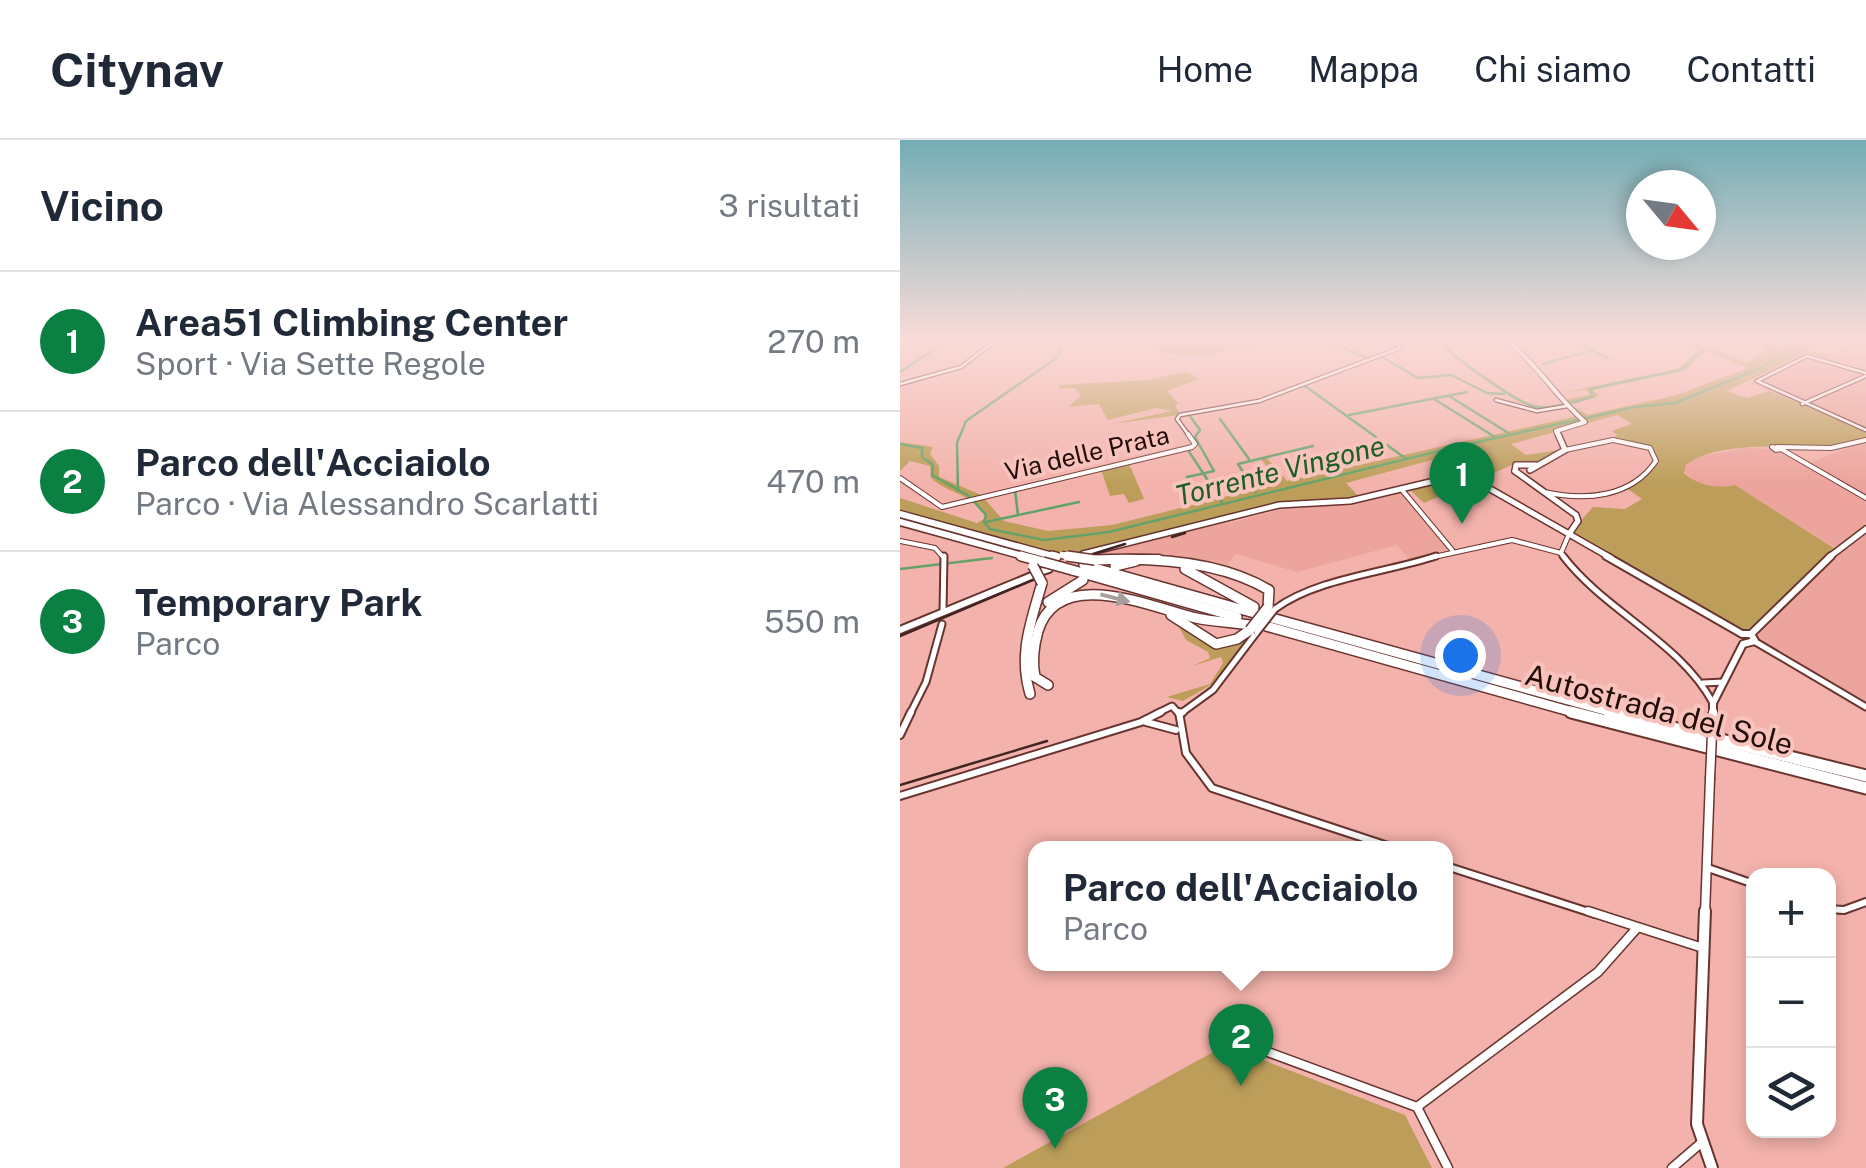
<!DOCTYPE html>
<html lang="it">
<head>
<meta charset="utf-8">
<style>
	:root { --surface:#fff; --page:#f2f2f3; --text:#1f2937; --muted:#747a83; --line:#e0e1e3; --accent:#0b8043 }
	body { margin:0; font-family:"Public Sans",sans-serif; background:var(--page); color:var(--text) }
	.controls { position:absolute; right:30px; bottom:30px; display:grid; overflow:hidden; border-radius:20px; box-shadow:0 5px 15px #0003 }
	.controls button { width:90px; height:90px; display:grid; place-items:center; padding:0; border:0; border-bottom:2px solid var(--line); background:var(--surface); color:var(--text); font:50px sans-serif }
	.compass { position:absolute; left:726px; top:30px; width:90px; height:90px; border-radius:50%; background:var(--surface); box-shadow:0 5px 15px #0003; rotate:119deg }
	.you { position:absolute; left:560px; top:515px; width:35px; height:35px; margin:-25px; border:8px solid #fff; border-radius:50%; background:#1a73e8; box-shadow:0 0 0 15px #1a73e833 }
	.badge { display:grid; place-items:center; width:65px; height:65px; border-radius:50%; background:var(--accent); color:#fff; font-size:32px; font-weight:700 }
	.pin { position:absolute; translate:-50% -82px; filter:drop-shadow(0 2px 5px #0008) }
	.pin::after { content:''; position:absolute; top:52px; width:35px; height:30px; background:inherit; clip-path:polygon(0 0,100% 0,50% 100%) }
	.popup { position:absolute; left:128px; top:701px; width:425px; height:130px; box-sizing:border-box; display:grid; place-content:center; border-radius:20px; background:var(--surface); filter:drop-shadow(0 2px 8px #0005); font-size:32px; white-space:nowrap; color:var(--muted) }
	.popup b { font-size:38px; color:var(--text) }
	.popup::after { content:''; position:absolute; left:50%; top:100%; margin-left:-20px; border:20px solid transparent; border-top-color:var(--surface) }
	.list { margin:0; padding:0; list-style:none }
	h2 { display:flex; justify-content:space-between; align-items:center; height:130px; margin:0; padding:0 40px; font-size:42px }
	h2 small { font-size:32px; font-weight:400; color:var(--muted) }
	.list li { display:grid; grid-template-columns:65px 1fr auto; gap:30px; align-items:center; box-sizing:border-box; height:140px; padding:0 40px; border-top:2px solid var(--line) }
	.list b { display:block; font-size:38px; white-space:nowrap }
	.list p { margin:0; font-size:32px; white-space:nowrap; color:var(--muted) }
	.list em { font-size:32px; font-style:normal; color:var(--muted) }
	.icon { flex:none; width:55px; height:55px; fill:none; stroke:currentColor; stroke-width:2; stroke-linecap:round; stroke-linejoin:round }
	.map { position:relative; flex:none; width:966px; height:1028px; overflow:hidden }
	header { display:flex; align-items:center; gap:60px; box-sizing:border-box; height:140px; padding:0 50px; background:var(--surface); border-bottom:2px solid var(--line) }
	header strong { font-size:48px }
	nav { display:flex; gap:55px; margin-inline-start:auto; font-size:35px }
	main { display:flex }
	aside { flex:1; background:var(--surface) }
	.map>svg:first-child { display:block }
</style>
</head>
<body>
<header>
<strong>Citynav</strong>
<nav><a>Home</a><a>Mappa</a><a>Chi siamo</a><a>Contatti</a></nav>
</header>
<main>
<aside>
<h2>Vicino<small>3 risultati</small></h2>
<ul class="list">
<li><span class="badge">1</span><div><b>Area51 Climbing Center</b><p>Sport · Via Sette Regole</p></div><em>270 m</em></li>
<li><span class="badge">2</span><div><b>Parco dell'Acciaiolo</b><p>Parco · Via Alessandro Scarlatti</p></div><em>470 m</em></li>
<li><span class="badge">3</span><div><b>Temporary Park</b><p>Parco</p></div><em>550 m</em></li>
</ul>
</aside>
<div class="map">
<svg width="966" height="1028" viewBox="0 0 966 1028">
	<rect width="100%" height="100%" fill="#f3b2ab"/>
	<g fill="#eca49c">
		<polygon points="954,200 966,200 966,290 849,243 908,212 925,218"/>
		<polygon points="966,300 966,567 854,501 851,494 937,409 835,345 824,348 795,341 784,331 789,322 803,316 845,308 874,309 905,325"/>
		<polygon points="500,352 549,409 510,421 497,405 397,432 336,414 322,430 252,414 191,417 224,407 224,403 328,380 331,383 395,365 457,363"/>
	</g>
	<g fill="#bc9e5a" fill-rule="evenodd">
		<path d="M220 200H373C369 203 301 217 294 217 282 217 276 211 263 215L250 202 228 206Z"/>
		<path d="M793 200H807L799 204 848 223 868 208 849 200 876 205 926 200 908 209 929 215 925 218 908 212 827 251 847 258 869 251 966 290V300C915 314 824 295 786 325L784 333C797 345 818 349 835 345L937 410 851 494 669 394 693 367 725 369 742 359 725 347 750 331 756 315 743 304 713 300 717 295 712 291 732 284 717 275 611 304 626 315 666 309 634 326 612 325 524 363 508 348 546 336 537 327 554 323 547 316 446 343 461 359 399 362 214 403 171 417 0 374V358L77 383 86 378C73 353 50 355 31 338L30 326 10 321 0 331V302L33 307 30 314 39 326V337L81 355 104 381 148 391 212 385 377 344 379 341 361 319 366 317 387 341 678 276 661 261 691 254 686 250 666 252 777 229 801 209 788 203ZM806 211 848 228 777 255 688 275 670 265 699 256 693 250 786 230Z"/>
		<polygon points="287,232 299,239 267,251 278,263 275,266 280,275 211,284 272,271 256,268 208,280 199,264 168,267 181,256 175,248 159,249 160,245 246,240"/>
		<polygon points="228,321 244,359 229,363 224,354 210,356 200,327"/>
		<path d="M276 481C307 513 315 504 354 491L314 543 283 561 267 557 310 544 323 523 321 517 292 526 310 518 308 512 286 500Z"/>
		<polygon points="344,895 358,918 505,975 532,1028 103,1028"/>
	</g>
	<g fill="none" stroke-linecap="round" stroke-linejoin="round">
		<g stroke="#64a269" stroke-width="2.5">
			<polyline points="423,200 470,219"/>
			<path d="M539 200C548 214 621 266 637 267 655 269 675 261 692 257L690 249 781 230 803 209 788 203 793 200"/>
			<polyline points="692,200 681,205 708,218"/>
			<polyline points="745,200 753,204"/>
			<polyline points="857,200 888,203"/>
			<polyline points="482,217 518,238 551,235 587,253 604,254"/>
			<polyline points="643,224 693,210"/>
			<polyline points="0,232 49,200"/>
			<polyline points="405,246 505,318"/>
			<polyline points="549,256 610,294"/>
			<polyline points="534,259 595,297"/>
			<polyline points="449,275 567,252"/>
			<polyline points="320,279 349,319"/>
			<polyline points="0,304 22,308 22,317 33,325 32,335 69,356 86,375 84,382"/>
			<polyline points="288,310 322,362"/>
			<polyline points="287,337 314,331 295,297 300,290 290,276"/>
			<polyline points="115,350 118,375"/>
			<polyline points="58,351 57,303 66,281 158,217 164,200"/>
			<polyline points="356,352 338,324 413,306"/>
			<polyline points="84,382 90,389 144,400 209,392 551,308 735,267 775,263 861,228 907,200"/>
			<polyline points="86,382 179,362"/>
			<polyline points="0,429 92,418"/>
		</g>
		<defs>
			<g id="street-far4">
				<polyline points="966,233 907,216 857,241 966,290"/>
				<polyline points="0,244 61,227 96,200"/>
				<polyline points="596,260 637,271 667,266"/>
				<polyline points="902,264 966,236"/>
				<polyline points="290,297 277,279 280,275 359,261 500,208 497,200"/>
			</g>
			<g id="street-far3">
				<polygon points="872,307 881,309 876,310"/>
				<polyline points="877,307 931,308 966,300"/>
				<polyline points="881,309 966,358"/>
				<polyline points="0,338 42,367 292,307 295,304 288,294"/>
				<polyline points="502,350 552,410"/>
				<path d="M644 352C685 361 731 358 756 321L750 308 713 300 665 310"/>
				<polyline points="0,401 35,408 44,418"/>
				<polyline points="661,413 665,418"/>
				<polyline points="661,413 669,394"/>
				<polyline points="529,418 612,400 661,413"/>
			</g>
			<g id="street-far2">
				<path d="M663 416C706 472 779 501 813 563"/>
				<path d="M375 469C417 438 485 433 536 416"/>
				<polyline points="43,472 44,416"/>
				<polyline points="854,501 966,567"/>
				<polyline points="803,543 824,542"/>
				<polyline points="10,574 26,542 42,484"/>
				<polyline points="256,574 272,566 279,574"/>
				<polyline points="280,574 313,550 357,492"/>
			</g>
			<g id="street-far1">
				<polyline points="279,572 286,613 312,648 494,708"/>
				<polyline points="280,574 283,572"/>
				<polyline points="246,582 276,590"/>
				<polyline points="0,595 11,572"/>
				<polyline points="0,656 241,582 261,572"/>
				<polyline points="546,726 695,774"/>
				<polyline points="808,728 854,744"/>
				<polyline points="928,769 944,770 966,762"/>
			</g>
			<g id="street">
				<polyline points="688,771 803,808"/>
				<polyline points="357,908 517,967 548,1028"/>
				<polyline points="517,967 698,832 737,788"/>
				<polyline points="772,1028 801,1003"/>
			</g>
			<path id="secondary-far4" d="M607 200C638 225 655 256 685 282L656 291 659 297"/>
			<g id="secondary-far3">
				<polyline points="630,330 665,310 658,294"/>
				<polyline points="615,331 676,375 678,381 669,394"/>
				<polyline points="615,331 616,325 636,325"/>
				<polyline points="183,414 379,365 450,361 564,334 711,418"/>
				<polyline points="928,418 966,389"/>
			</g>
			<g id="secondary-far2">
				<polyline points="706,416 842,494 851,494"/>
				<polyline points="143,431 149,429"/>
				<polyline points="0,490 134,435"/>
				<polyline points="813,563 843,504 855,501 851,494 931,416"/>
			</g>
			<polyline id="secondary-far1" points="805,774 810,639"/>
			<polyline id="secondary" points="805,771 797,984 812,1028"/>
			<g id="highway-far2">
				<polyline points="0,374 156,417"/>
				<polyline points="0,382 130,418"/>
				<polyline points="227,418 259,418"/>
			</g>
			<g id="highway-far1">
				<polyline points="121,416 143,422"/>
				<polyline points="152,416 156,417"/>
				<path d="M195 420C252 417 319 420 369 450L368 467"/>
				<polyline points="184,425 358,474"/>
				<polyline points="215,426 236,421"/>
				<polyline points="285,429 354,467"/>
				<polyline points="172,430 337,477"/>
				<polyline points="148,462 183,440"/>
				<polyline points="271,475 316,504 337,499 350,490"/>
				<polyline points="372,478 719,574"/>
				<polyline points="366,486 680,574"/>
				<path d="M148 545 135 537C132 522 134 505 138 491 158 425 250 467 296 478 314 482 332 482 350 485"/>
				<path d="M130 554C118 514 131 482 142 443"/>
			</g>
			<g id="highway">
				<polyline points="671,572 966,648"/>
				<polyline points="709,572 966,636"/>
			</g>
		</defs>
		<use href="#street-far4" stroke="#693430" stroke-width="5"/>
		<use href="#street-far3" stroke="#693430" stroke-width="6"/>
		<use href="#street-far2" stroke="#693430" stroke-width="9"/>
		<use href="#street-far1" stroke="#693430" stroke-width="10"/>
		<use href="#street" stroke="#693430" stroke-width="11"/>
		<use href="#secondary-far4" stroke="#693430" stroke-width="6"/>
		<use href="#secondary-far3" stroke="#693430" stroke-width="8"/>
		<use href="#secondary-far2" stroke="#693430" stroke-width="10"/>
		<use href="#secondary-far1" stroke="#693430" stroke-width="11"/>
		<use href="#secondary" stroke="#693430" stroke-width="14"/>
		<use href="#highway-far2" stroke="#693430" stroke-width="9"/>
		<use href="#highway-far1" stroke="#693430" stroke-width="12"/>
		<use href="#highway" stroke="#693430" stroke-width="15"/>
		<use href="#street-far4" stroke="#fff" stroke-width="2.5"/>
		<use href="#street-far3" stroke="#fff" stroke-width="4"/>
		<use href="#street-far2" stroke="#fff" stroke-width="5"/>
		<use href="#street-far1" stroke="#fff" stroke-width="6"/>
		<use href="#street" stroke="#fff" stroke-width="8"/>
		<use href="#secondary-far4" stroke="#fff" stroke-width="4"/>
		<use href="#secondary-far3" stroke="#fff" stroke-width="5"/>
		<use href="#secondary-far2" stroke="#fff" stroke-width="6"/>
		<use href="#secondary-far1" stroke="#fff" stroke-width="8"/>
		<use href="#secondary" stroke="#fff" stroke-width="10"/>
		<use href="#highway-far2" stroke="#fff" stroke-width="6"/>
		<use href="#highway-far1" stroke="#fff" stroke-width="9"/>
		<use href="#highway" stroke="#fff" stroke-width="11"/>
		<g stroke="#412522" stroke-width="2.5">
			<polyline points="272,397 285,393"/>
			<polyline points="193,414 225,404"/>
			<polyline points="0,496 135,439"/>
			<polyline points="0,645 147,601"/>
		</g>
		<defs>
			<polyline id="street-bridge" points="357,492 375,469"/>
			<polyline id="secondary-bridge-far1" points="813,574 813,563"/>
			<polyline id="secondary-bridge" points="810,639 813,572"/>
			<polyline id="highway-bridge-far1" points="162,415 184,418"/>
			<g id="highway-bridge">
				<polyline points="167,416 195,420"/>
				<polyline points="143,422 172,430"/>
				<polyline points="133,426 142,443"/>
				<polyline points="350,490 368,467"/>
			</g>
		</defs>
		<use href="#street-bridge" stroke="#693430" stroke-width="9" stroke-linecap="butt"/>
		<use href="#secondary-bridge-far1" stroke="#693430" stroke-width="10" stroke-linecap="butt"/>
		<use href="#secondary-bridge" stroke="#693430" stroke-width="11" stroke-linecap="butt"/>
		<use href="#highway-bridge-far1" stroke="#693430" stroke-width="9" stroke-linecap="butt"/>
		<use href="#highway-bridge" stroke="#693430" stroke-width="12" stroke-linecap="butt"/>
		<use href="#street-bridge" stroke="#fff" stroke-width="5"/>
		<use href="#secondary-bridge-far1" stroke="#fff" stroke-width="6"/>
		<use href="#secondary-bridge" stroke="#fff" stroke-width="8"/>
		<use href="#highway-bridge-far1" stroke="#fff" stroke-width="6"/>
		<use href="#highway-bridge" stroke="#fff" stroke-width="9"/>
	</g>
	<defs><path id="oneway-solid" d="M-6-.8H1V-3.2L6.5 0L1 3.2V.8H-6Z" transform="scale(2.5)"/></defs>
	<use fill="#a79e9d" href="#oneway-solid" transform="translate(215 458) rotate(14)"/>
	<linearGradient id="sky" x2="0" y2="1"><stop stop-color="#73adb5"/><stop offset="0.58" stop-color="#fadcd9"/><stop offset="1" stop-color="#fadcd9" stop-opacity="0"/></linearGradient>
	<rect width="966" height="344" fill="url(#sky)"/>
	<g text-anchor="middle" dominant-baseline="central" stroke-width="8" stroke-linejoin="round" paint-order="stroke">
		<g font-size="25" fill="#220c0a" stroke="#f8c3bd">
			<text transform="translate(187 313) rotate(-13)">Via delle Prata</text>
		</g>
		<g font-size="28" font-style="italic" fill="#1d5e27" stroke="#f8c3bd">
			<text transform="translate(380 330) rotate(-14)">Torrente Vingone</text>
		</g>
		<g font-size="30" fill="#220c0a" stroke="#f8c3bd">
			<text transform="translate(759 569) rotate(15)">Autostrada del Sole</text>
		</g>
	</g>
</svg>
<div class="controls">
<button>+</button>
<button>−</button>
<button><svg class="icon" aria-label="layers" viewBox="0 0 24 24"><path d="M12 4l9 5-9 5-9-5zM3 14l9 5 9-5"/></svg></button>
</div>
<svg class="compass" viewBox="-18 -18 36 36"><path d="M0-13l5 13h-10z" fill="#e53935"/><path d="M0 13l5-13h-10z" fill="#747a83"/></svg>
<div class="you"></div>
<div class="pin badge" style="left:562px;top:384px">1</div>
<div class="pin badge" style="left:341px;top:946px">2</div>
<div class="popup"><b>Parco dell'Acciaiolo</b>Parco</div>
<div class="pin badge" style="left:155px;top:1009px">3</div>
</div>
</main>
</body>
</html>
